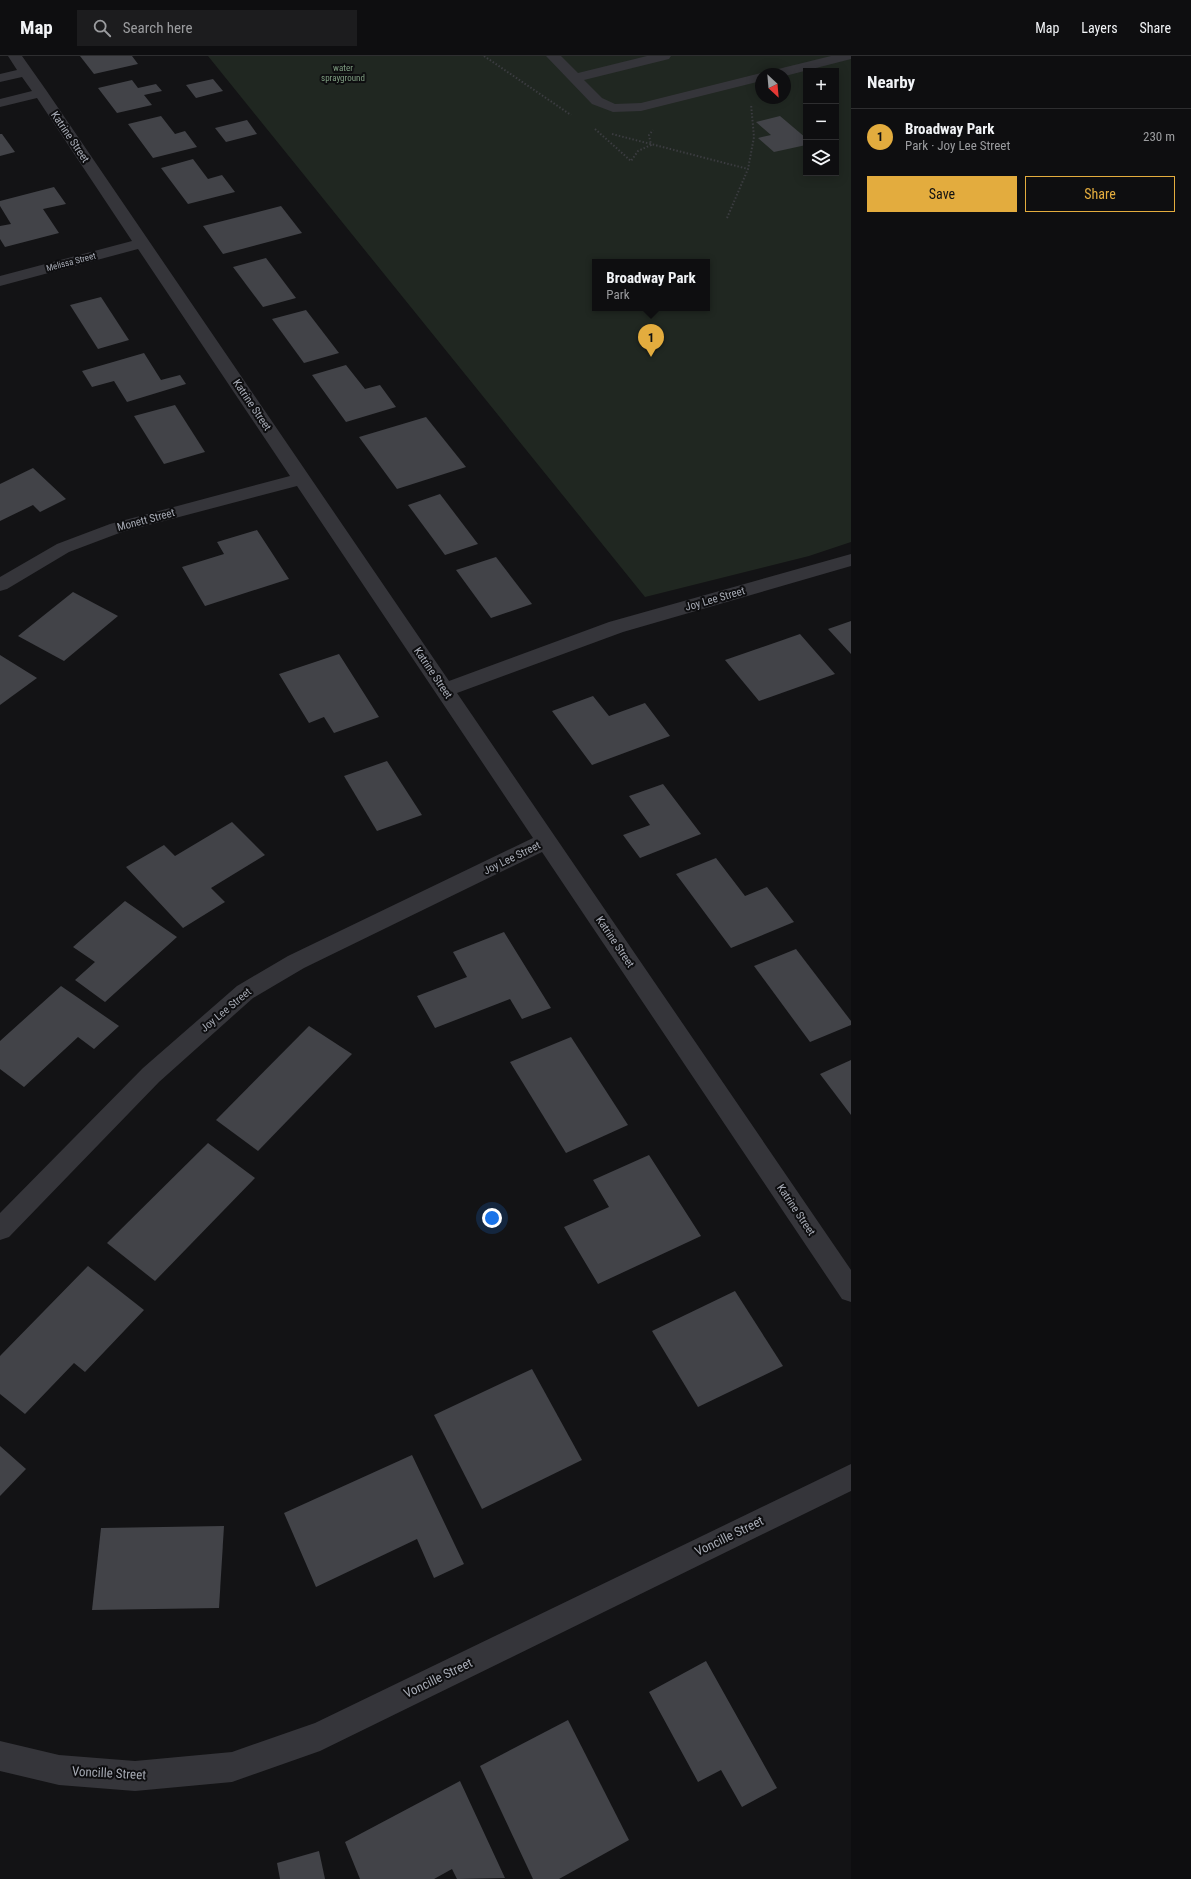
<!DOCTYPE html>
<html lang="en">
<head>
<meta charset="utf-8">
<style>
	:root { --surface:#0e0e10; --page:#1c1c1e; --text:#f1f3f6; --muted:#9b9c9f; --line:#2e2e30; --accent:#e3ac3e }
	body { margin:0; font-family:"Roboto Condensed",sans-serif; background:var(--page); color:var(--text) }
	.controls { position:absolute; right:12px; top:12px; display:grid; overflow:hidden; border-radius:0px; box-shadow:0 2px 10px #0003 }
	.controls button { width:36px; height:36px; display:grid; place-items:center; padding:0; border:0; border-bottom:1px solid var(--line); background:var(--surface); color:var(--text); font:20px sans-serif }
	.compass { position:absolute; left:755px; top:12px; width:36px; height:36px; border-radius:50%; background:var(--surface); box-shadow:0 2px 10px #0003; rotate:154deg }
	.you { position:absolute; left:492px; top:1162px; width:14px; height:14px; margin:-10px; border:3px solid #fff; border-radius:50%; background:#1a73e8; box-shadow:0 0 0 6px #1a73e833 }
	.badge { display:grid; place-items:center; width:26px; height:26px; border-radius:50%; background:var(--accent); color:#111; font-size:13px; font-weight:700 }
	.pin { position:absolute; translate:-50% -33px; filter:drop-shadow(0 1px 2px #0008) }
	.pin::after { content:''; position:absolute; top:21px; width:14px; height:12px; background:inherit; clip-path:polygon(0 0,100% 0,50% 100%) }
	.popup { position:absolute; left:592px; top:203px; width:118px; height:52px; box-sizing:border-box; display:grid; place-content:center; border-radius:0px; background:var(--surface); filter:drop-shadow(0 1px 3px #0005); font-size:13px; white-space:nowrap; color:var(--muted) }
	.popup b { font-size:15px; color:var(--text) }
	.popup::after { content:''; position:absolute; left:50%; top:100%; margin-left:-8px; border:8px solid transparent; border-top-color:var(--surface) }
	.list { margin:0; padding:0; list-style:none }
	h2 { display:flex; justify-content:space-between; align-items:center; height:52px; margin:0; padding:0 16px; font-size:17px }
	h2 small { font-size:13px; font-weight:400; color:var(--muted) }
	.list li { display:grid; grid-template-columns:26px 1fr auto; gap:12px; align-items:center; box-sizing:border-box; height:56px; padding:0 16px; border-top:1px solid var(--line) }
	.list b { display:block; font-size:15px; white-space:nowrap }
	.list p { margin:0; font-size:13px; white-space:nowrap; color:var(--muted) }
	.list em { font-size:13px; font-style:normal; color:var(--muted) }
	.actions { display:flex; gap:8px; padding:12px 16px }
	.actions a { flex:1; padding:9px 0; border:1px solid var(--accent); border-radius:0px; text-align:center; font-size:14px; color:var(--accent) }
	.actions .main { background:var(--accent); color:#111 }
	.icon { flex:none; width:22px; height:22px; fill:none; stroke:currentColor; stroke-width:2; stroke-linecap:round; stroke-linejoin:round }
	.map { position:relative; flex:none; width:851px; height:1823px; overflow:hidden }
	header { display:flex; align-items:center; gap:24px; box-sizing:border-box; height:56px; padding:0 20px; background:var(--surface); border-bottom:1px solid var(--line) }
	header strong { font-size:19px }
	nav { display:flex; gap:22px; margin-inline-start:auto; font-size:14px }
	.search { width:280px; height:36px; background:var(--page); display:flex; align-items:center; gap:10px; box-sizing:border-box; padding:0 14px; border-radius:0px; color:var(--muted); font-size:15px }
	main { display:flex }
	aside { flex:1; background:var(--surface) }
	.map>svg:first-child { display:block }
</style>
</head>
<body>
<header>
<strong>Map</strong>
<div class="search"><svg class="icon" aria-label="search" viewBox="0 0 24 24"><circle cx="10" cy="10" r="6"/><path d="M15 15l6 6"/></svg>Search here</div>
<nav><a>Map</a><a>Layers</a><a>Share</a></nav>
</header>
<main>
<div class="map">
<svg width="851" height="1823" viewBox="0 0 851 1823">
	<rect width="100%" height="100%" fill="#131315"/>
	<path fill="#202721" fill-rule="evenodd" d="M208 0H851V486L809 500 645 541ZM806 15H836V117H806ZM761 18H785V42H761ZM595 206H707V252H595Z"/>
	<g fill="#424348">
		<polygon points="80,0 132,0 138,8 94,18"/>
		<polygon points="213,23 223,35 196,42 186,29"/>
		<polygon points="132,24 138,32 156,28 162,35 144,39 152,49 117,57 98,32"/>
		<polygon points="161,60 175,78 185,75 197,91 153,102 128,68"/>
		<polygon points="780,60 806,82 806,89 774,96 758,82 771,79 756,66"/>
		<polygon points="247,64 257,78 226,86 215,72"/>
		<polygon points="0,78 2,78 15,96 0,100"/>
		<polygon points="193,103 208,123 222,119 235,136 188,148 161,112"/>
		<polygon points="54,131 66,148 43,153 59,177 5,191 0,183 0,170 11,168 0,150 0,145"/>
		<polygon points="281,150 302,177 223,198 203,170"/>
		<polygon points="266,202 296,242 263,251 233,211"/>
		<polygon points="101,241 129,284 98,293 70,249"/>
		<polygon points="306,254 339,297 304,307 272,263"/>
		<polygon points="144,297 161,324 180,319 186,328 127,346 114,325 92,331 82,315"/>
		<polygon points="346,309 365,333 380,329 396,351 346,366 312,319"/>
		<polygon points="175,349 205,396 164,408 134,360"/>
		<polygon points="426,361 466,411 397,433 359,381"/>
		<polygon points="33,412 66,443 40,456 33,449 0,465 0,428"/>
		<polygon points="440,438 478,488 445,499 408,449"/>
		<polygon points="257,474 289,523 205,550 182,511 224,498 217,486"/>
		<polygon points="496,501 532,548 491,562 456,514"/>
		<polygon points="73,536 118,560 64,605 18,580"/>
		<polygon points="851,565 851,598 828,573"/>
		<polygon points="800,578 835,618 759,645 725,604"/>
		<polygon points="339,598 379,661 334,677 324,661 309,667 279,618"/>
		<polygon points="0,599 37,622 0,649"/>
		<polygon points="593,640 609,660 645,647 670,680 592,709 552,655"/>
		<polygon points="387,705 422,759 377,775 344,720"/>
		<polygon points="663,728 701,778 640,802 623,779 650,769 629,740"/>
		<polygon points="232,766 265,799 211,832 225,846 183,872 126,811 164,789 175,800"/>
		<polygon points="716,802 745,840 767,831 794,866 731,892 676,818"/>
		<polygon points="125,845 177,881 105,946 75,924 95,906 73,891"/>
		<polygon points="504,876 551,952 522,963 510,943 435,972 417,940 467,921 453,896"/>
		<polygon points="796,893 851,965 851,969 810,986 754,910"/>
		<polygon points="61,930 119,970 94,993 78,981 24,1031 0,1013 0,985"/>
		<polygon points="309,970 352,998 258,1095 216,1064"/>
		<polygon points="571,981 628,1069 566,1097 510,1006"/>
		<polygon points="851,1004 851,1059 820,1018"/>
		<polygon points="208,1087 255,1122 155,1225 107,1187"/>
		<polygon points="649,1099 701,1180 598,1228 564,1171 609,1151 593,1124"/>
		<polygon points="88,1210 144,1254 85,1316 74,1307 25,1358 0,1338 0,1300"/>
		<polygon points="735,1235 783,1310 698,1351 652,1275"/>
		<polygon points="532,1313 582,1404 482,1453 434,1359"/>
		<polygon points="0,1390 26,1413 0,1440"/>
		<polygon points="412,1399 464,1508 434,1522 417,1483 316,1531 284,1457"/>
		<polygon points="224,1470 219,1552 92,1554 101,1472"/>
		<polygon points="706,1605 777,1732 742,1751 721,1714 698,1726 649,1636"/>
		<polygon points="568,1664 629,1784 559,1823 533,1823 480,1710"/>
		<polygon points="460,1725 505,1822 457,1823 452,1813 434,1823 360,1823 345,1786"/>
		<polygon points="319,1795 325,1823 280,1823 277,1807"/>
	</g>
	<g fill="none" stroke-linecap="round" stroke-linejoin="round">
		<g stroke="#3b3c40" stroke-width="2" stroke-dasharray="1.5 2" stroke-linecap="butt">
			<polyline points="484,0 571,59"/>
			<polyline points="595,73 631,105 638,95 651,89 649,79 653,74"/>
			<polyline points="612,78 748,113"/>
			<polyline points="727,162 748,113 754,81 751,48"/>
		</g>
		<g fill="#35353a" fill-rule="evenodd">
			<polygon points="8,0 22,0 46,34 449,625 609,566 851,498 851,510 623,576 457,637 851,1214 851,1246 842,1243 542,796 304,912 253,942 159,1026 9,1181 0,1184 0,1157 143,1012 237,930 288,900 533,782 297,430 122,476 69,496 7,533 0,535 0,521 57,488 110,468 290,420 138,193 0,230 0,220 132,185 37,42 0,51 0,43 32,35 22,21 0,26 0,18 17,14"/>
			<polygon points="546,0 561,0 578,17 647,0 671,0 669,3 584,24 602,42 615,48 641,47 761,17 766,18 761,18 761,25 641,55 613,56 592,48"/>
			<polygon points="831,0 851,0 851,3 785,20 785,18 768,18 770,15"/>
			<polygon points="851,1408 851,1435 320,1695 232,1726 135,1735 59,1729 0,1715 0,1685 59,1699 135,1705 232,1696 315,1667"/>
		</g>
	</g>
	<g text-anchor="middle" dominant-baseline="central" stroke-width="4" stroke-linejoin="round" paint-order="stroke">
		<g font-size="9" fill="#7f9e81" stroke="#0e0e10">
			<text x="343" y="12">water<tspan x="343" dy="10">sprayground</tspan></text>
		</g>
		<g font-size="9" fill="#a6aab4" stroke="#0e0e10">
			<text transform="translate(71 206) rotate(-15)">Melissa Street</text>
		</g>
		<g font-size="11" fill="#a6aab4" stroke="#0e0e10">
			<text transform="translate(70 81) rotate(56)">Katrine Street</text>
			<text transform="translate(252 349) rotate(56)">Katrine Street</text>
			<text transform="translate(146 464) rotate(-15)">Monett Street</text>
			<text transform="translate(715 543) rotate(-16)">Joy Lee Street</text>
			<text transform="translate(433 617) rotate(56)">Katrine Street</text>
			<text transform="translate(512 802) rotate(-26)">Joy Lee Street</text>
			<text transform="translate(615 886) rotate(56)">Katrine Street</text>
			<text transform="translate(226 954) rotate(-40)">Joy Lee Street</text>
			<text transform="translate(796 1154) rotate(56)">Katrine Street</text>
		</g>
		<g font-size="13" fill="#a6aab4" stroke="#0e0e10">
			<text transform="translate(729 1480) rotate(-26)">Voncille Street</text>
			<text transform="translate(438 1622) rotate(-26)">Voncille Street</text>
			<text transform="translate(109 1717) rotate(3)">Voncille Street</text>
		</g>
	</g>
</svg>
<div class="controls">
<button>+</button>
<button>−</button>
<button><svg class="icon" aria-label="layers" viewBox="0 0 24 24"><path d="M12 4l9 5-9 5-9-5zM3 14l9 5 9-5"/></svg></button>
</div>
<svg class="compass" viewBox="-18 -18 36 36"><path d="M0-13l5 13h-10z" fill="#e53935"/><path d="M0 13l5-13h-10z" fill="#9b9c9f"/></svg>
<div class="you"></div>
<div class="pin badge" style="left:651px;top:301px">1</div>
<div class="popup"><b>Broadway Park</b>Park</div>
</div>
<aside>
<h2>Nearby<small></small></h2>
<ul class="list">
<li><span class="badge">1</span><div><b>Broadway Park</b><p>Park · Joy Lee Street</p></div><em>230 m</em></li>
</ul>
<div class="actions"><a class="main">Save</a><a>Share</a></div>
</aside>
</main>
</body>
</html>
